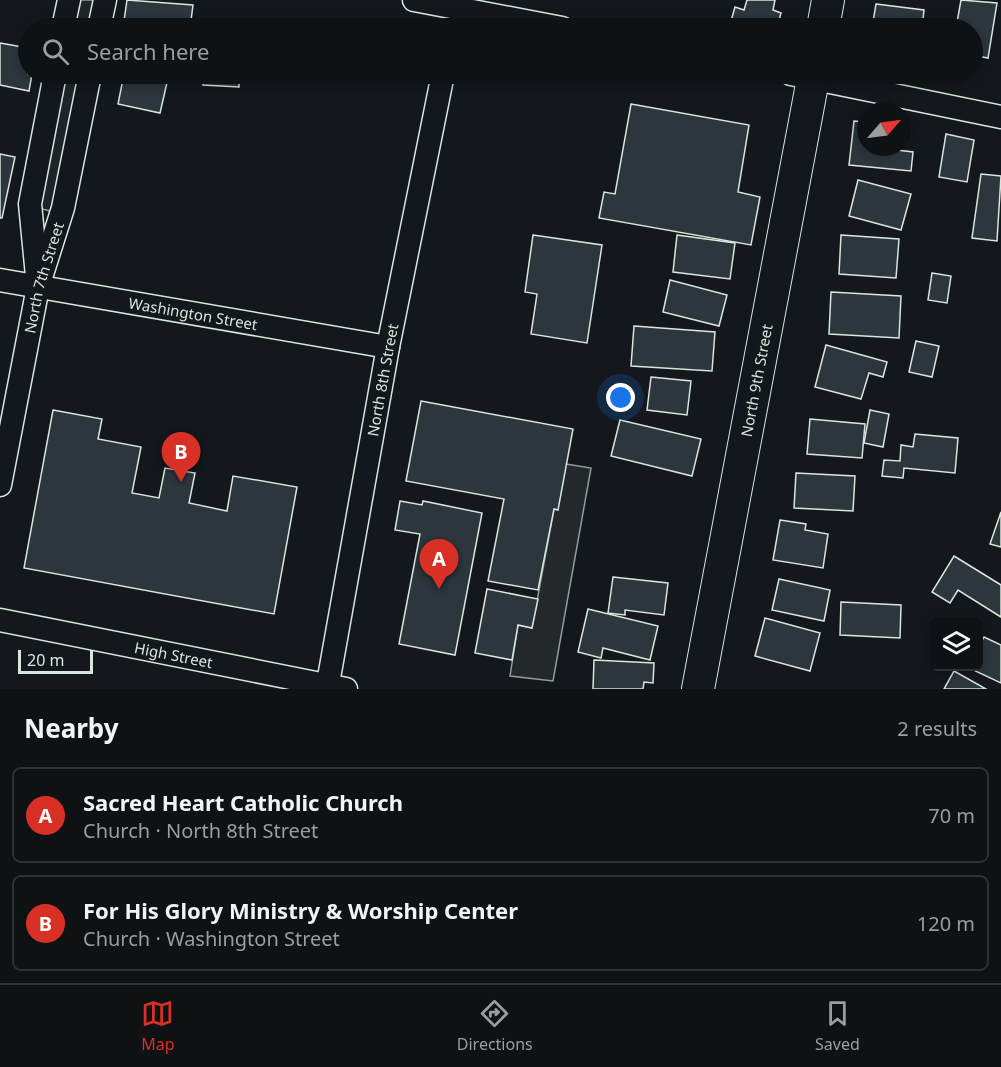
<!DOCTYPE html>
<html lang="en">
<head>
<meta charset="utf-8">
<style>
	:root { --surface:#0f1215; --page:#1d2022; --text:#f1f3f6; --muted:#9b9ea0; --line:#2f3234; --accent:#d93025 }
	body { margin:0; font-family:"Noto Sans",sans-serif; background:var(--page); color:var(--text) }
	.controls { position:absolute; right:18px; bottom:18px; display:grid; overflow:hidden; border-radius:9px; box-shadow:0 3px 9px #0003 }
	.controls button { width:54px; height:54px; display:grid; place-items:center; padding:0; border:0; border-bottom:2px solid var(--line); background:var(--surface); color:var(--text); font:30px sans-serif }
	.compass { position:absolute; left:857px; top:102px; width:54px; height:54px; border-radius:50%; background:var(--surface); box-shadow:0 3px 9px #0003; rotate:62deg }
	.scale { position:absolute; left:18px; bottom:15px; width:75px; box-sizing:border-box; padding-left:6px; border:3px solid #d8e6dc; border-top:0; font-size:16px; line-height:21px; white-space:nowrap; color:#d8e6dc; -webkit-text-stroke:4px #14181c; paint-order:stroke }
	.you { position:absolute; left:621px; top:398px; width:21px; height:21px; margin:-15px; border:4px solid #fff; border-radius:50%; background:#1a73e8; box-shadow:0 0 0 9px #1a73e833 }
	.badge { display:grid; place-items:center; width:39px; height:39px; border-radius:50%; background:var(--accent); color:#fff; font-size:20px; font-weight:700 }
	.pin { position:absolute; translate:-50% -50px; filter:drop-shadow(0 2px 3px #0008) }
	.pin::after { content:''; position:absolute; top:32px; width:21px; height:18px; background:inherit; clip-path:polygon(0 0,100% 0,50% 100%) }
	.list { margin:0; padding:0; list-style:none }
	h2 { display:flex; justify-content:space-between; align-items:center; height:78px; margin:0; padding:0 24px; font-size:26px }
	h2 small { font-size:20px; font-weight:400; color:var(--muted) }
	.list li { display:grid; grid-template-columns:39px 1fr auto; gap:18px; align-items:center; box-sizing:border-box; height:96px; margin:0 12px 12px; padding:0 12px; border:2px solid var(--line); border-radius:9px }
	.list b { display:block; font-size:22px; white-space:nowrap }
	.list p { margin:0; font-size:20px; white-space:nowrap; color:var(--muted) }
	.list em { font-size:20px; font-style:normal; color:var(--muted) }
	.icon { flex:none; width:33px; height:33px; fill:none; stroke:currentColor; stroke-width:2; stroke-linecap:round; stroke-linejoin:round }
	.map { position:relative; flex:none; width:1001px; height:689px; overflow:hidden }
	.search { position:absolute; background:var(--surface); box-shadow:0 3px 9px #0003; left:18px; right:18px; top:18px; height:66px; display:flex; align-items:center; gap:15px; box-sizing:border-box; padding:0 21px; border-radius:33px; color:var(--muted); font-size:22px }
	.sheet { height:294px; background:var(--surface) }
	nav { display:flex; justify-content:space-around; align-items:center; box-sizing:border-box; height:84px; border-top:2px solid var(--line); background:var(--surface); font-size:16px; color:var(--muted) }
	nav a { display:grid; justify-items:center; gap:3px }
	nav .on { color:var(--accent) }
	.map>svg:first-child { display:block }
</style>
</head>
<body>
<div class="map">
<svg width="1001" height="689" viewBox="0 0 1001 689">
	<rect width="100%" height="100%" fill="#14181c"/>
	<g fill="#202428" stroke="#939e99" stroke-width="1.5">
		<polygon points="79,0 97,0 92,28 73,28"/>
		<polygon points="65,74 83,74 57,213 39,208"/>
	</g>
	<polygon fill="#24282b" stroke="#939e99" stroke-width="1.5" points="566,464 591,468 553,681 510,676 518,625 532,628 554,509"/>
	<g fill="#2c363c" stroke="#d8e6dc" stroke-width="1.5">
		<polygon points="127,0 193,5 190,28 123,28"/>
		<polygon points="747,0 775,0 773,10 781,13 777,28 729,28 735,7 744,10"/>
		<polygon points="961,0 997,3 988,58 972,55 972,28 956,28"/>
		<polygon points="876,4 924,10 922,28 872,28"/>
		<polygon points="0,43 28,48 28,74 32,74 29,91 0,85"/>
		<polygon points="124,74 169,74 160,113 118,104"/>
		<polygon points="204,74 239,74 239,87 203,85"/>
		<polygon points="631,104 749,125 738,192 760,197 751,245 599,218 604,192 615,194"/>
		<polygon points="854,121 866,122 866,147 889,147 889,149 913,152 911,171 849,165"/>
		<polygon points="946,134 974,140 967,182 939,177"/>
		<polygon points="0,154 15,157 2,218 0,218"/>
		<polygon points="981,174 1001,176 997,241 972,238"/>
		<polygon points="858,180 911,194 901,230 849,216"/>
		<polygon points="533,235 602,245 587,343 531,334 537,294 525,292"/>
		<polygon points="677,235 735,243 730,279 673,272"/>
		<polygon points="841,235 899,239 896,278 839,274"/>
		<polygon points="932,273 951,276 947,303 928,300"/>
		<polygon points="670,280 727,295 719,326 663,312"/>
		<polygon points="831,292 901,296 899,338 829,334"/>
		<polygon points="634,326 715,332 712,371 631,366"/>
		<polygon points="916,341 939,346 932,377 909,372"/>
		<polygon points="826,345 887,362 883,377 869,373 861,399 815,387"/>
		<polygon points="651,377 691,381 687,415 647,410"/>
		<polygon points="421,401 573,429 558,510 554,509 538,590 488,581 504,499 406,481"/>
		<polygon points="53,410 102,419 98,439 141,447 132,493 159,498 165,468 195,473 189,503 227,511 233,476 297,487 274,614 24,568"/>
		<polygon points="870,410 889,414 883,447 864,443"/>
		<polygon points="810,419 865,424 862,458 807,454"/>
		<polygon points="620,420 701,439 692,476 611,456"/>
		<polygon points="915,434 958,438 955,473 904,468 903,478 882,476 884,460 900,461 901,445 913,447"/>
		<polygon points="796,473 855,476 853,511 794,508"/>
		<polygon points="400,501 422,505 423,501 482,513 455,655 399,644 420,534 395,530"/>
		<polygon points="1001,512 1001,547 990,544"/>
		<polygon points="780,520 806,524 805,530 828,534 823,568 773,560"/>
		<polygon points="954,556 1001,585 1001,617 958,590 950,603 932,592"/>
		<polygon points="613,577 668,583 664,615 625,610 625,615 608,613"/>
		<polygon points="779,579 830,590 824,621 772,610"/>
		<polygon points="487,589 538,599 532,628 518,625 512,660 475,653"/>
		<polygon points="841,602 901,605 900,638 840,635"/>
		<polygon points="588,609 658,626 650,660 603,648 601,658 578,652"/>
		<polygon points="765,618 820,633 810,671 755,656"/>
		<polygon points="984,637 1001,645 1001,683 969,668 978,666 978,648"/>
		<polygon points="594,660 654,663 653,683 644,682 643,689 593,689"/>
		<polygon points="954,671 986,689 944,689"/>
	</g>
	<g fill="none" stroke-linecap="round" stroke-linejoin="round">
		<defs>
			<g id="street">
				<polyline points="414,0 562,28"/>
				<polyline points="63,28 69,0"/>
				<polyline points="99,28 105,0"/>
				<polyline points="791,74 1001,117"/>
				<polyline points="37,276 30,204 55,74"/>
				<path id="s1" d="M0 280 388 347"/>
				<path id="s2" d="M0 485 38 287 63 208 90 74"/>
				<path id="s3" d="M0 620 346 689"/>
				<path id="s4" d="M327 689 388 347 443 74"/>
			</g>
			<g id="secondary">
				<polyline points="823,28 828,0"/>
				<path id="s5" d="M698 689 814 74"/>
			</g>
		</defs>
		<use href="#street" stroke="#d8e6dc" stroke-width="25"/>
		<use href="#secondary" stroke="#d8e6dc" stroke-width="34"/>
		<use href="#street" stroke="#14181c" stroke-width="22"/>
		<use href="#secondary" stroke="#14181c" stroke-width="32"/>
	</g>
	<g text-anchor="middle" dominant-baseline="central" stroke-width="4.5" stroke-linejoin="round" paint-order="stroke">
		<g font-size="15" fill="#d8e6dc" stroke="#14181c">
			<text stroke="none"><textPath href="#s2" startOffset="212">North 7th Street</textPath></text>
			<text stroke="none"><textPath href="#s1" startOffset="196">Washington Street</textPath></text>
			<text stroke="none"><textPath href="#s4" startOffset="314">North 8th Street</textPath></text>
			<text stroke="none"><textPath href="#s5" startOffset="314">North 9th Street</textPath></text>
			<text stroke="none"><textPath href="#s3" startOffset="177">High Street</textPath></text>
		</g>
	</g>
</svg>
<div class="controls">
<button><svg class="icon" aria-label="layers" viewBox="0 0 24 24"><path d="M12 4l9 5-9 5-9-5zM3 14l9 5 9-5"/></svg></button>
</div>
<svg class="compass" viewBox="-18 -18 36 36"><path d="M0-13l5 13h-10z" fill="#e53935"/><path d="M0 13l5-13h-10z" fill="#9b9ea0"/></svg>
<div class="scale">20 m</div>
<div class="you"></div>
<div class="pin badge" style="left:439px;top:589px">A</div>
<div class="pin badge" style="left:181px;top:482px">B</div>
<div class="search"><svg class="icon" aria-label="search" viewBox="0 0 24 24"><circle cx="10" cy="10" r="6"/><path d="M15 15l6 6"/></svg>Search here</div>
</div>
<section class="sheet">
<h2>Nearby<small>2 results</small></h2>
<ul class="list">
<li><span class="badge">A</span><div><b>Sacred Heart Catholic Church</b><p>Church · North 8th Street</p></div><em>70 m</em></li>
<li><span class="badge">B</span><div><b>For His Glory Ministry &amp; Worship Center</b><p>Church · Washington Street</p></div><em>120 m</em></li>
</ul>
</section>
<nav>
<a class="on"><svg class="icon" aria-label="map" viewBox="0 0 24 24"><path d="M3 6l6-2 6 2 6-2v14l-6 2-6-2-6 2zM9 4v14M15 6v14"/></svg>Map</a>
<a><svg class="icon" aria-label="directions" viewBox="0 0 24 24"><path d="M12 3l9 9-9 9-9-9zM9 14v-3h6M13 9l2 2-2 2"/></svg>Directions</a>
<a><svg class="icon" aria-label="saved" viewBox="0 0 24 24"><path d="M7 4h10v16l-5-4-5 4z"/></svg>Saved</a>
</nav>
</body>
</html>
